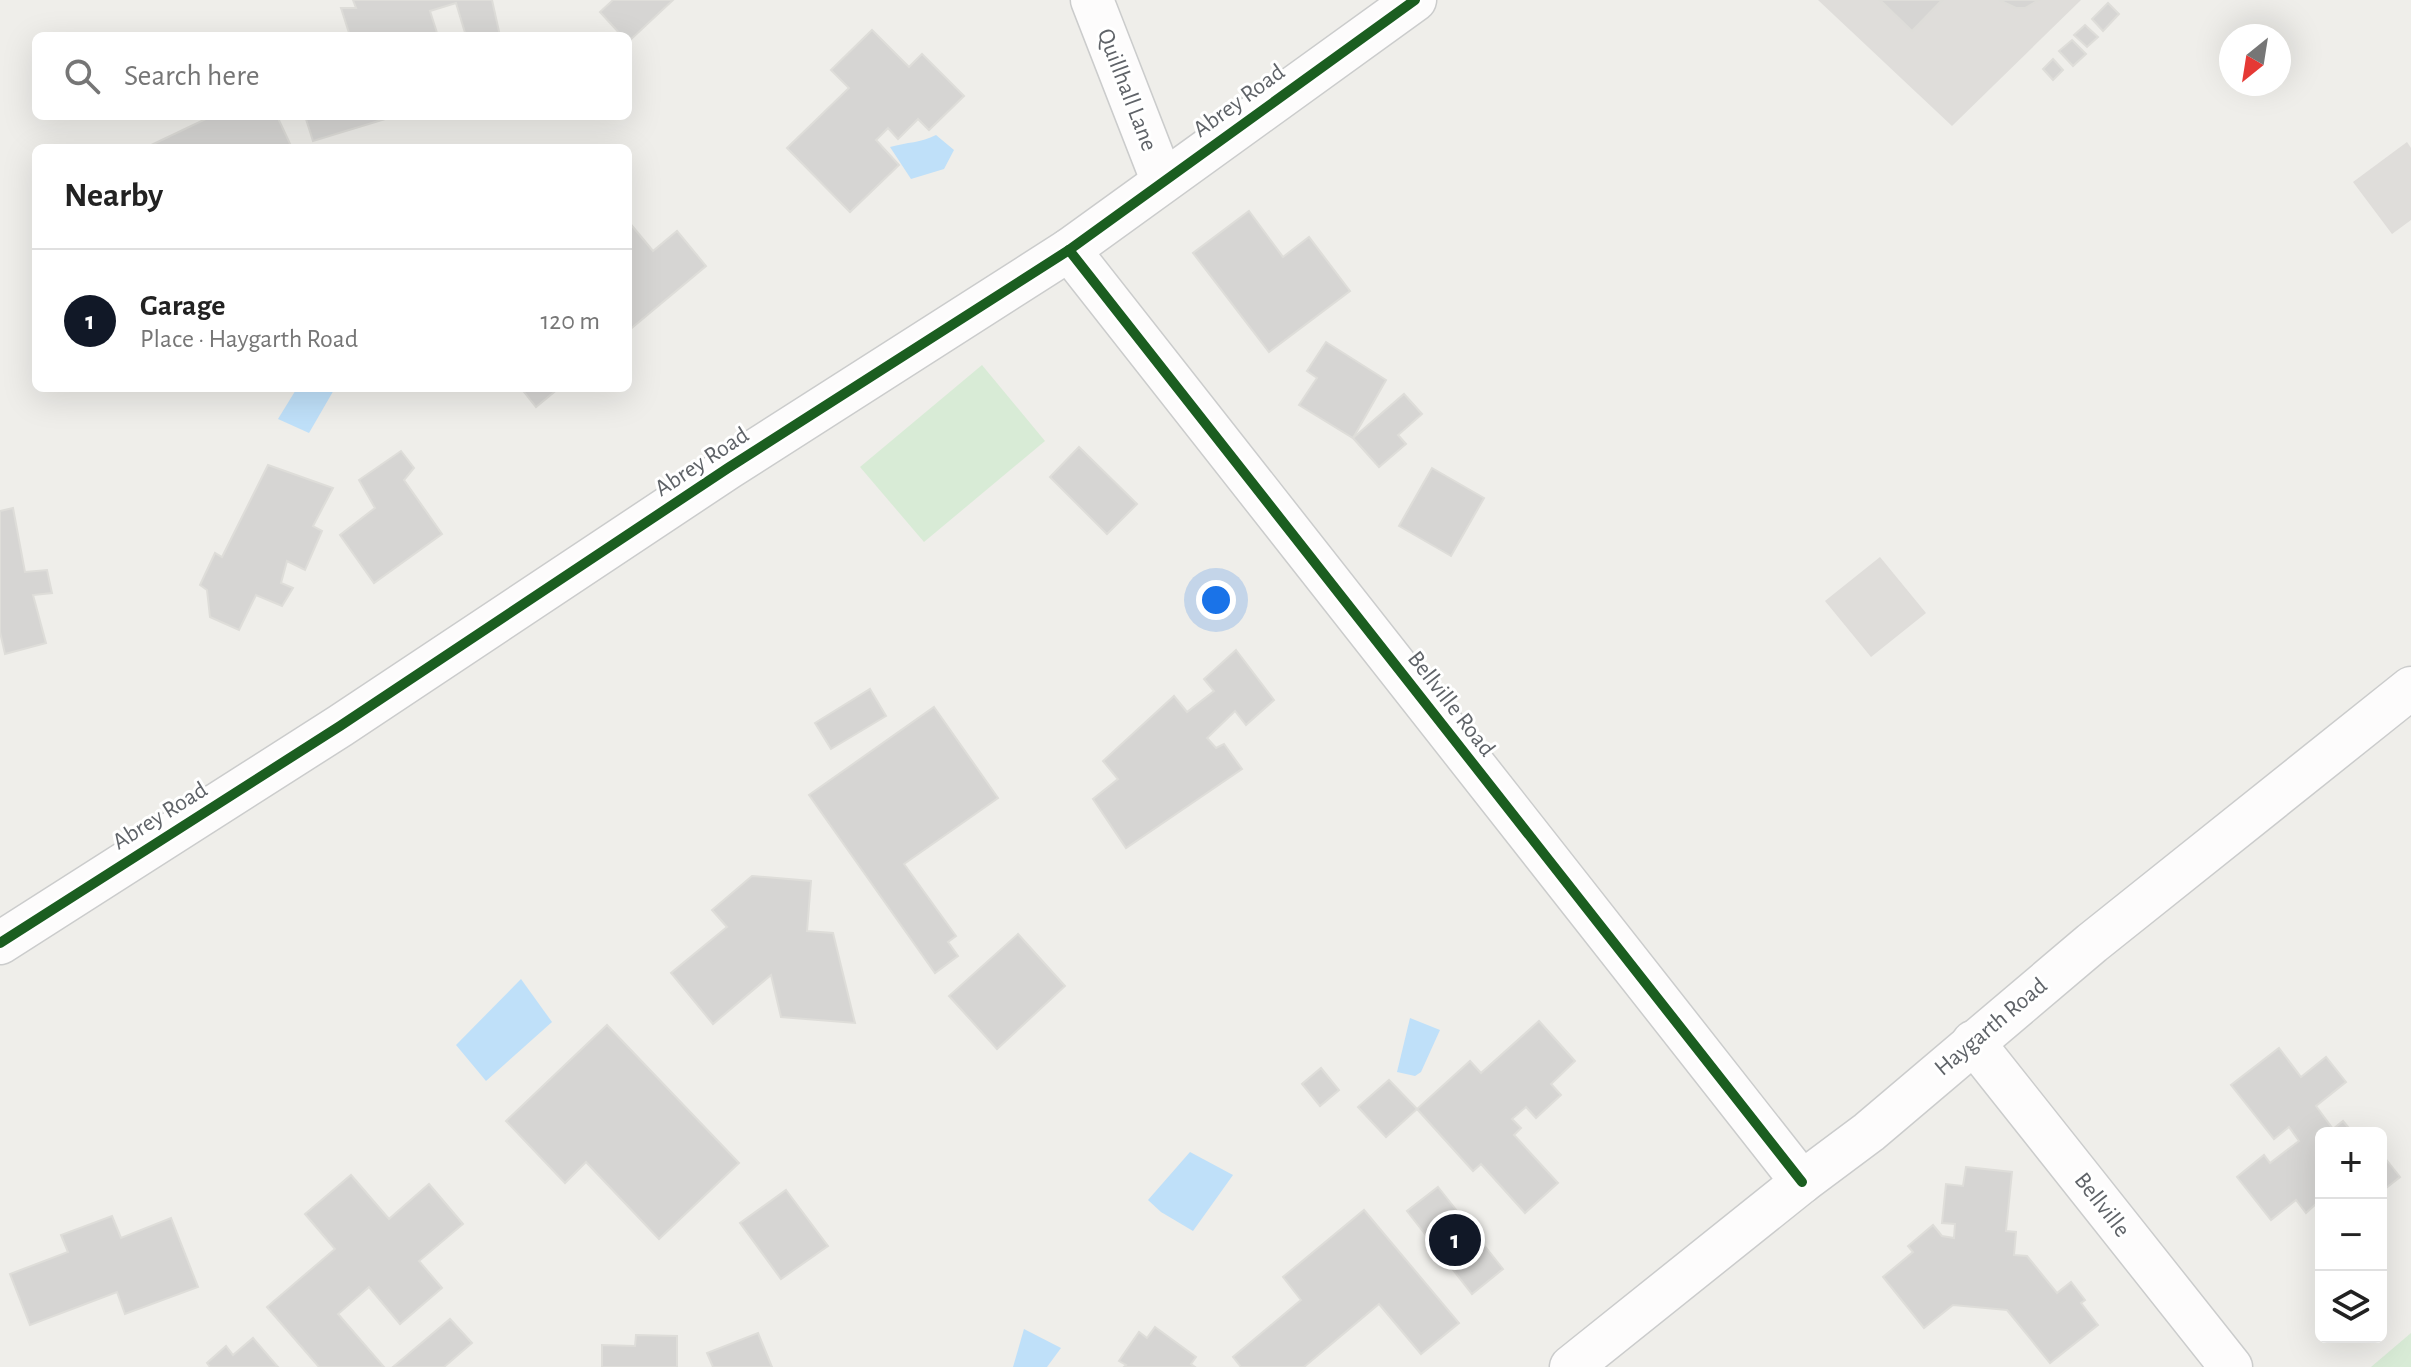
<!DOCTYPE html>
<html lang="en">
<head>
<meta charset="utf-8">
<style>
	:root { --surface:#fff; --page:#f6f6f6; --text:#222; --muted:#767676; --line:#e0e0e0; --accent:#111827 }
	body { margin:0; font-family:"Alegreya Sans",sans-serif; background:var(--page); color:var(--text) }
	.controls { position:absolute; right:24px; bottom:24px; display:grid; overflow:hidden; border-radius:12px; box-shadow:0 8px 32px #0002 }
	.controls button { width:72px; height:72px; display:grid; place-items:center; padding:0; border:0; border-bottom:2px solid var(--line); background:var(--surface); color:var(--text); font:40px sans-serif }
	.compass { position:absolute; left:2219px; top:24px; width:72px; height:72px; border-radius:50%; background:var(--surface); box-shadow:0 8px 32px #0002; rotate:210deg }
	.you { position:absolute; left:1216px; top:600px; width:28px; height:28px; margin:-20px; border:6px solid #fff; border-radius:50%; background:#1a73e8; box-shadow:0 0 0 12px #1a73e833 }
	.badge { display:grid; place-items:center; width:52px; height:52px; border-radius:50%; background:var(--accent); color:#fff; font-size:26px; font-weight:700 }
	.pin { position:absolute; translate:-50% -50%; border:4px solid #fff; box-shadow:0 2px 8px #0006 }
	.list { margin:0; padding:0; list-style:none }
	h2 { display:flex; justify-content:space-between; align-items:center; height:104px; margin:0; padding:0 32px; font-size:34px }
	h2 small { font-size:26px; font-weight:400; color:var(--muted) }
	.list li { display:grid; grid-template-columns:52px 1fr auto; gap:24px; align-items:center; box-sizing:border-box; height:144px; padding:0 32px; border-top:2px solid var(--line) }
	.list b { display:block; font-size:30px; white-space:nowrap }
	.list p { margin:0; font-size:26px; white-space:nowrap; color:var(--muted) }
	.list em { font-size:26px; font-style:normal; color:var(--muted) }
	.icon { flex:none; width:44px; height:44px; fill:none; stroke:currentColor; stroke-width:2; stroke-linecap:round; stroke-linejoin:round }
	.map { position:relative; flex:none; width:2411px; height:1367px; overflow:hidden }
	.search { position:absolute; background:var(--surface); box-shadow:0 8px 32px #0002; left:32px; top:32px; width:600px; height:88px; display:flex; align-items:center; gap:20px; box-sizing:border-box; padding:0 28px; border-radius:12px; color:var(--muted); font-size:30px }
	.panel { position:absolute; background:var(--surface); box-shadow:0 8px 32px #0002; left:32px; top:144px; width:600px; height:248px; border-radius:12px }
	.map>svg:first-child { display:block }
</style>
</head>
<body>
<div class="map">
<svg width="2411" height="1367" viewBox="0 0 2411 1367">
	<rect width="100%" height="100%" fill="#efeeea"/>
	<g fill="#dfddda">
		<polygon points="1818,0 2081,0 1952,126"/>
		<polygon points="2407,142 2411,148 2411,220 2392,234 2353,182"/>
		<polygon points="1880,557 1926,613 1871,657 1825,601"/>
	</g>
	<g fill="#d8ebd6">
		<polygon points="982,365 1045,441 924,542 860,467"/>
		<polygon points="2411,1333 2411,1367 2371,1367"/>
	</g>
	<g fill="#bfe0f9">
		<path d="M936 135 954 150 944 169 911 179 890 147C907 142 921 143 936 135Z"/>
		<polygon points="297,388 335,388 309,433 278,419"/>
		<polygon points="521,979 552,1022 486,1081 456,1045"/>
		<polygon points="1410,1018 1440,1030 1421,1072 1415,1076 1397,1072"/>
		<polygon points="1190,1152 1233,1175 1193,1231 1161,1212 1148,1200"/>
		<polygon points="1024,1329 1061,1348 1047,1367 1013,1367"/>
	</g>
	<g fill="#d6d5d3" stroke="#deddd9" stroke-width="2">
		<polygon points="353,0 492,0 500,36 466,36 456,3 430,11 438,36 350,36 341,8 356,8"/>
		<polygon points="613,0 673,0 628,42 628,36 622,36 600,12"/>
		<polygon points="1880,0 1942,0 1912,31"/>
		<polygon points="1999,0 2039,0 2025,8 2016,8"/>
		<polygon points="2108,3 2119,14 2103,31 2092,19"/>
		<polygon points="2085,25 2098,37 2087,47 2074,35"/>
		<polygon points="872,30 909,67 922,54 964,96 929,130 918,119 898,139 888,128 876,140 899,165 850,212 787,148 849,88 831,70"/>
		<polygon points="2072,40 2086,54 2073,66 2059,51"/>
		<polygon points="2053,59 2063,70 2053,80 2043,69"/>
		<polygon points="212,116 277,116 292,148 145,148"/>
		<polygon points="305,116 395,116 313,141"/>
		<polygon points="1249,211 1283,257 1309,237 1350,291 1269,352 1193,253"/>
		<polygon points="628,221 653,251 677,231 706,266 628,331"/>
		<polygon points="1326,342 1386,380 1353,438 1299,405 1317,378 1307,371"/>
		<polygon points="521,388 559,388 536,407"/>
		<polygon points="1404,394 1422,414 1398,435 1406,444 1379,467 1353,438"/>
		<polygon points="1079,447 1137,504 1107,534 1050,477"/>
		<polygon points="401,451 414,468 404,480 442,534 374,583 340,535 375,508 359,480"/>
		<polygon points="268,465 333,488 313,526 322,531 305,570 287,561 281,583 293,588 282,606 256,595 239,630 210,617 207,590 200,585 215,553 222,557"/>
		<polygon points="1432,468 1484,498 1451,556 1399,526"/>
		<polygon points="13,508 25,572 47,570 52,593 33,595 46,643 5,654 0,632 0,511"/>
		<polygon points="1236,650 1274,700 1246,725 1235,711 1207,738 1216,748 1224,744 1242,769 1126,848 1093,799 1118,779 1103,761 1174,696 1187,712 1214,691 1204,679"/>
		<polygon points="870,689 886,716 831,749 815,723"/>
		<polygon points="934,707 998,798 904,864 956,936 948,942 958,956 935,973 809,795"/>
		<polygon points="752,876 811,881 807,931 833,933 855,1023 781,1017 771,975 713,1024 671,973 727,927 712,910"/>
		<polygon points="1018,934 1065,986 997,1049 949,996"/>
		<polygon points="1539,1021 1575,1061 1551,1084 1561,1095 1536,1118 1526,1107 1512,1119 1521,1128 1514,1135 1558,1183 1525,1213 1481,1164 1473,1171 1417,1109 1470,1061 1481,1073"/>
		<polygon points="607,1025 739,1163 659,1239 586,1162 565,1183 506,1121"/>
		<polygon points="2279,1048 2301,1077 2326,1057 2346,1082 2316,1106 2333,1129 2343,1121 2353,1133 2321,1133 2321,1208 2317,1203 2306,1213 2296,1200 2271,1220 2237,1177 2264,1155 2270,1163 2299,1141 2289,1127 2274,1139 2231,1085"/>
		<polygon points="1321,1068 1339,1090 1320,1106 1302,1084"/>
		<polygon points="1389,1080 1417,1109 1386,1137 1358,1107"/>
		<polygon points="2381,1153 2400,1177 2381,1192"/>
		<polygon points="1966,1167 2012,1172 2006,1231 2016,1232 2014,1255 2027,1256 2057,1293 2071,1282 2085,1300 2081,1303 2098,1325 2050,1363 2007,1310 1953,1305 1924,1328 1883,1277 1913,1252 1908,1246 1933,1225 1942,1236 1954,1238 1955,1224 1942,1223 1946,1184 1963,1186"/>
		<polygon points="351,1175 389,1219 429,1184 463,1224 419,1261 442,1288 400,1324 369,1287 338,1314 384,1367 319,1367 267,1307 335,1249 305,1214"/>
		<polygon points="1438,1187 1503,1269 1472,1294 1407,1211"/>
		<polygon points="786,1190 828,1246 781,1279 740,1223"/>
		<polygon points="1364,1210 1459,1323 1421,1354 1379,1304 1304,1367 1241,1367 1233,1357 1301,1300 1283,1277"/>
		<polygon points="112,1216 121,1238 171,1218 198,1287 125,1314 117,1292 30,1325 10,1274 68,1252 61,1235"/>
		<polygon points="450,1319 472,1343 444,1367 393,1367"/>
		<polygon points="1155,1327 1196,1357 1191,1364 1195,1367 1124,1367 1126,1365 1119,1361 1139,1332 1147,1338"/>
		<polygon points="758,1333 772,1367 713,1367 707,1353"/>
		<polygon points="636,1335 677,1336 677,1367 602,1367 602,1345 635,1346"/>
		<polygon points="253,1338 278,1367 210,1367 207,1363 226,1346 233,1355"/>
	</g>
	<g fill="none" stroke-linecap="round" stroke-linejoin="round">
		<defs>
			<g id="minor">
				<polyline points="1092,0 1162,180"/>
				<polyline points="1069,250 1802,1182"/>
				<polyline points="0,943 340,726 728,468 1069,250 1415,0"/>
				<polyline points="1973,1042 2231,1367"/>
				<polyline points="1571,1367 1802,1182 1869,1132 2092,943 2411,688"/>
			</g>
		</defs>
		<use href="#minor" stroke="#cbcccc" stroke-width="45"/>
		<use href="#minor" stroke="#fdfcfc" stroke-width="42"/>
		<defs>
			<g id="cycleway">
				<polyline points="1069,250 1802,1182"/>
				<polyline points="0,943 340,726 728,468 1069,250 1415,0"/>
			</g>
		</defs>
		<use href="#cycleway" stroke="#fff" stroke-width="15"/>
		<use href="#cycleway" stroke="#1b5e20" stroke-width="10"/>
	</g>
	<g text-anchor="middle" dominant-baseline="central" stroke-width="6" stroke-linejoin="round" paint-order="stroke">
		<g font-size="24" fill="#5f6368" stroke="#fff">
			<text transform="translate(1127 90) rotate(69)">Quillhall Lane</text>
			<text transform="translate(1239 101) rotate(-36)">Abrey Road</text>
			<text transform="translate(702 462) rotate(-33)">Abrey Road</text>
			<text transform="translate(1451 704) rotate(52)">Bellville Road</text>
			<text transform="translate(160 816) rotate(-32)">Abrey Road</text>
			<text transform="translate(1991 1027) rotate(-40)">Haygarth Road</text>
			<text transform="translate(2102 1205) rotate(52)">Bellville</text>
		</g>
	</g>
</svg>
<div class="controls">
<button>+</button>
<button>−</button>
<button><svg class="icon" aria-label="layers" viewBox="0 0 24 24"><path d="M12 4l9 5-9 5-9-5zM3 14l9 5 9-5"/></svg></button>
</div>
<svg class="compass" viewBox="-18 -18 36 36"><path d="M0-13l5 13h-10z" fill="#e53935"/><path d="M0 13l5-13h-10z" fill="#767676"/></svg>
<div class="you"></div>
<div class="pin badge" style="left:1455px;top:1240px">1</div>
<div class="search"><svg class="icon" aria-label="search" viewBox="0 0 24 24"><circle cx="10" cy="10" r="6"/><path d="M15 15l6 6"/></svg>Search here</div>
<section class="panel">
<h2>Nearby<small></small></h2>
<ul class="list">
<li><span class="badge">1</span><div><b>Garage</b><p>Place · Haygarth Road</p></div><em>120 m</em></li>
</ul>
</section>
</div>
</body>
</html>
